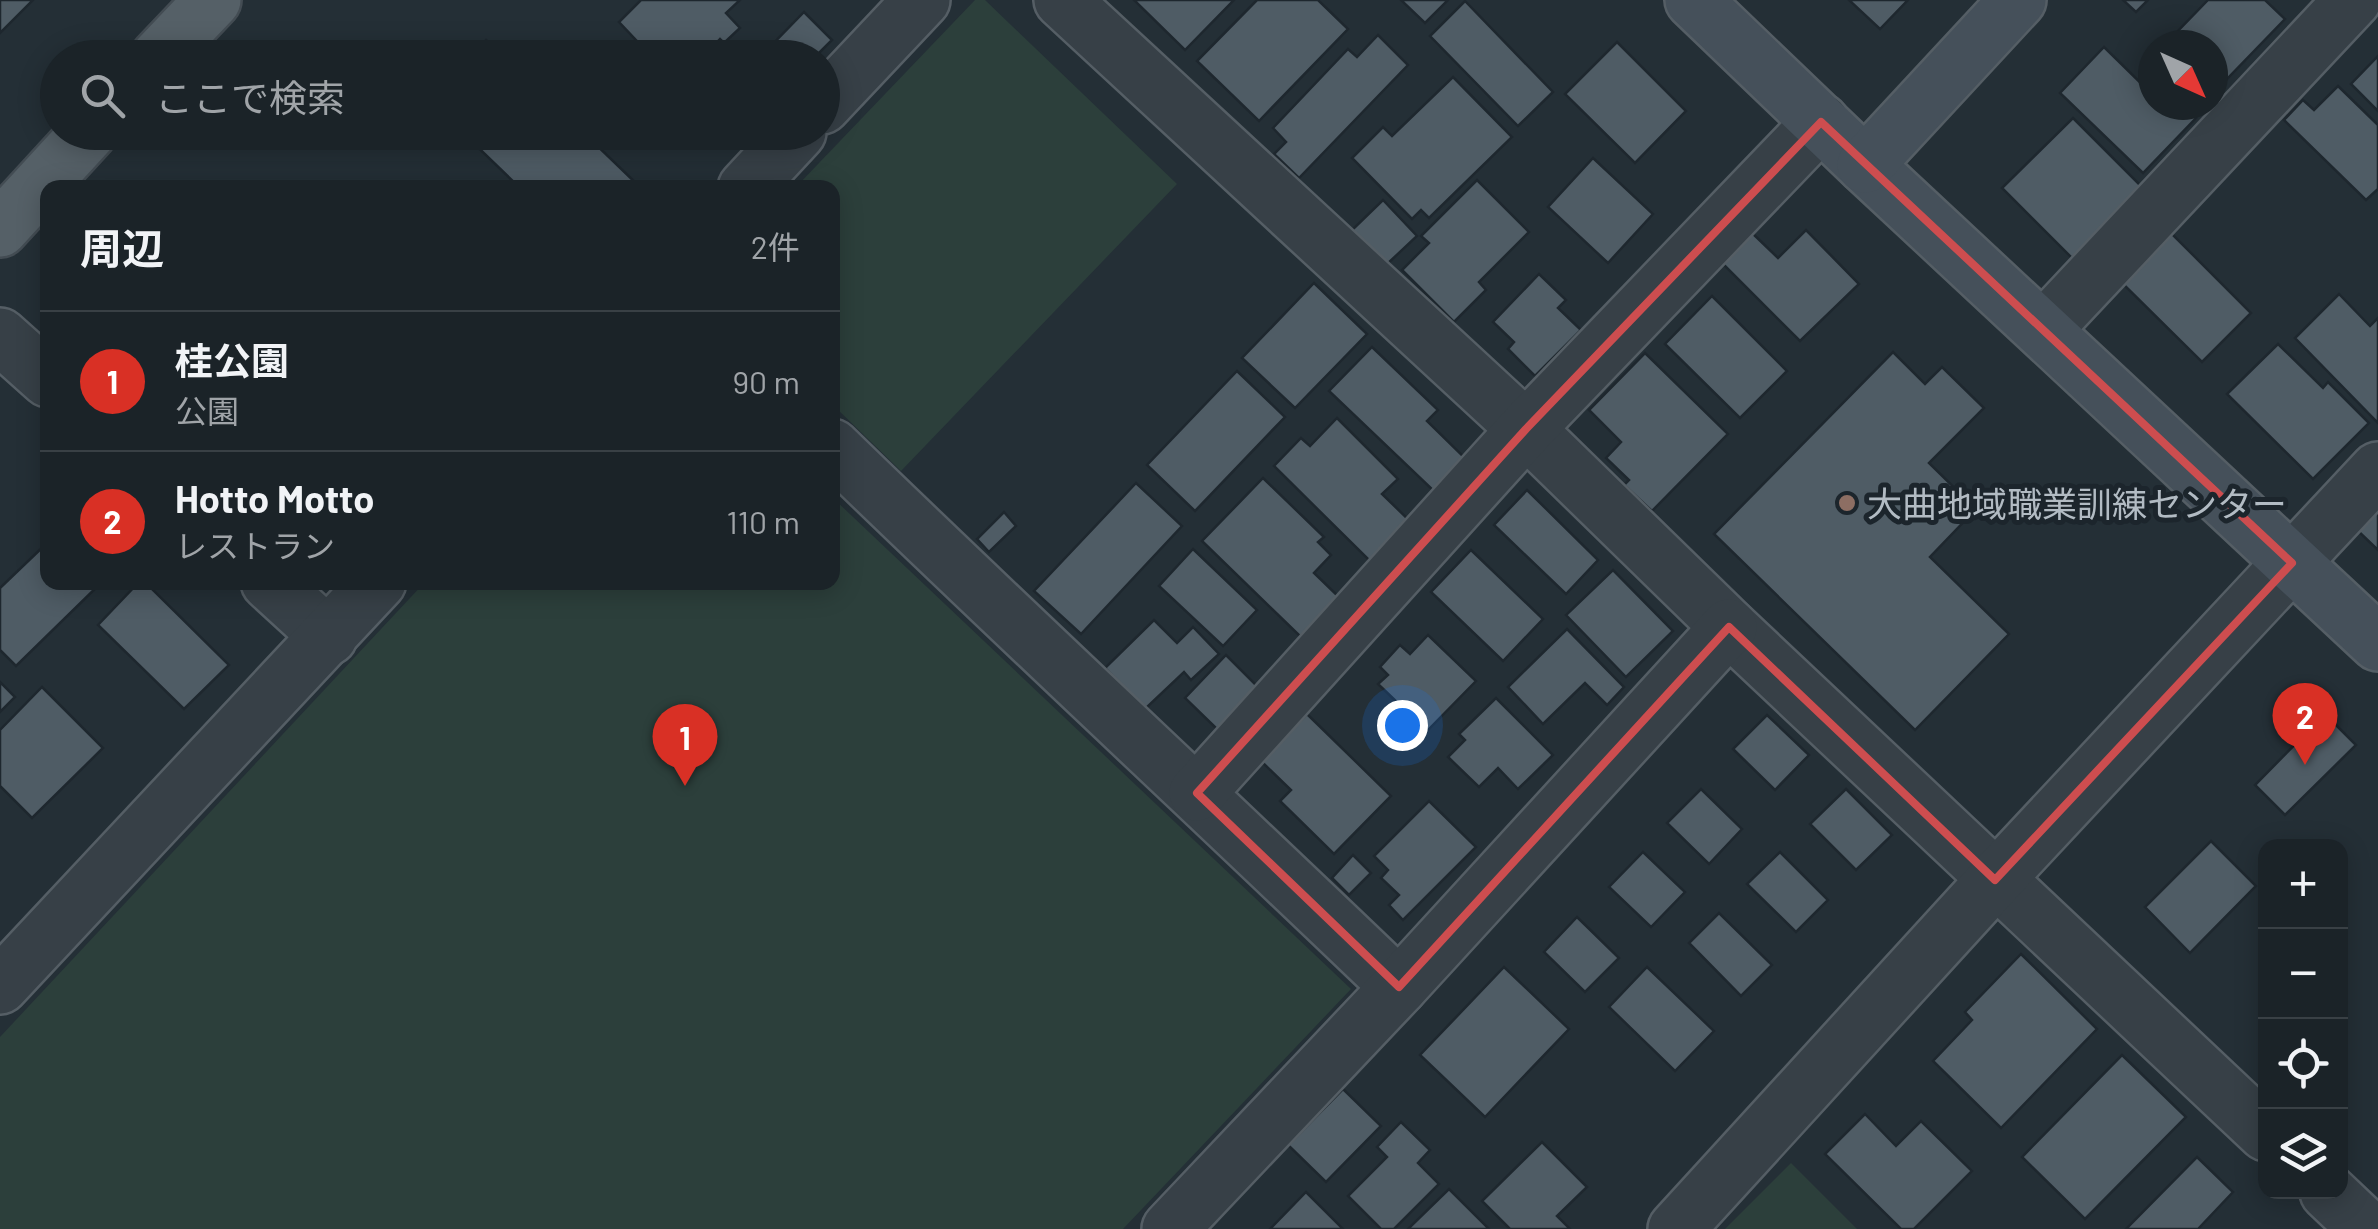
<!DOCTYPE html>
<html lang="ja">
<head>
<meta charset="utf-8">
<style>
	:root { --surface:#1b2328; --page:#242b30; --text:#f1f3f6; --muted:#a0a4a8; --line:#394045; --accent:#d93025 }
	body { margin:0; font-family:Barlow,"Noto Sans JP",sans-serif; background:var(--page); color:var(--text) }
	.controls { position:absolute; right:30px; bottom:30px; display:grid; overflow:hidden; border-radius:20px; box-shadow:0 5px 25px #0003 }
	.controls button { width:90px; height:90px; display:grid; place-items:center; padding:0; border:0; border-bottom:2px solid var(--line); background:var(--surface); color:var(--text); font:50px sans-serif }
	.compass { position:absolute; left:2138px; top:30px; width:90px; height:90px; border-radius:50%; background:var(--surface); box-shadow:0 5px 25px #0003; rotate:135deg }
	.you { position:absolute; left:1402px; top:725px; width:35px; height:35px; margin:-25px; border:8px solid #fff; border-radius:50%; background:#1a73e8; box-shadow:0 0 0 15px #1a73e833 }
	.badge { display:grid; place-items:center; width:65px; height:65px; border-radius:50%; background:var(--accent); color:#fff; font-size:32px; font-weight:700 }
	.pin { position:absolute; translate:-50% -82px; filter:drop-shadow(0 2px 5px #0008) }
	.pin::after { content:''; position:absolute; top:52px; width:35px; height:30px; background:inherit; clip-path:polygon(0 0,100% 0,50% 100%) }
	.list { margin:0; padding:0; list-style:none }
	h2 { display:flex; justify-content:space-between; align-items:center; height:130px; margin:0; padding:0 40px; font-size:42px }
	h2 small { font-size:32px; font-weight:400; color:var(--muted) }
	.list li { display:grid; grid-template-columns:65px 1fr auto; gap:30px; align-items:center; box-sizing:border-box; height:140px; padding:0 40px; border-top:2px solid var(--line) }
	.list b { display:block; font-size:38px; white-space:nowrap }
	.list p { margin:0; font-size:32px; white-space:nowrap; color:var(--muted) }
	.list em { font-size:32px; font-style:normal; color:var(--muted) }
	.icon { flex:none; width:55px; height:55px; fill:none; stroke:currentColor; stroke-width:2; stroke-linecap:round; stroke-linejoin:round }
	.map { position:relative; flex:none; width:2378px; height:1229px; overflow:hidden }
	.search { position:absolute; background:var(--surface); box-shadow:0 5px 25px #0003; left:40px; top:40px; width:800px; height:110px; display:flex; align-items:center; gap:25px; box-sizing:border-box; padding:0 35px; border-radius:55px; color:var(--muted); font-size:38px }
	.panel { position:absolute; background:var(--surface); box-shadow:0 5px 25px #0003; left:40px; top:180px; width:800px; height:410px; border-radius:20px }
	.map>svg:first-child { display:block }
</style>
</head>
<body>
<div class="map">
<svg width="2378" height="1229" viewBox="0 0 2378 1229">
	<rect width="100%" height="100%" fill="#242f36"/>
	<g fill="#2c3f3b">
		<polygon points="975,0 985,0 1177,184 901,471 833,405 832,188 796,187"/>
		<polygon points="833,498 1351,989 1123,1229 0,1229 0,1037 424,583 832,582"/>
		<polygon points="1791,1163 1857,1229 1725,1229"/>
	</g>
	<g fill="#4f5c65" stroke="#1e272e" stroke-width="2.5">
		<polygon points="0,0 33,0 0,33"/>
		<polygon points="641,0 740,0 726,13 740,28 724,43 720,39 702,58 653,58 619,22"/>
		<polygon points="1134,0 1234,0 1185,50"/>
		<polygon points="1257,0 1318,0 1348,29 1259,121 1197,61"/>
		<polygon points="1401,0 1448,0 1425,23"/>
		<polygon points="1849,0 1908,0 1880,29"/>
		<polygon points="2123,0 2148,0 2136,12"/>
		<polygon points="2208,0 2265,0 2285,19 2225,81 2213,70 2213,45 2187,45 2175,34"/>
		<polygon points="1465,1 1553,92 1518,126 1430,36"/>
		<polygon points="804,12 832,40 814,58 759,58"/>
		<polygon points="1378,35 1408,65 1299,178 1274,154 1286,142 1273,128 1348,49 1357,57"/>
		<polygon points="486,40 504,58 469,58"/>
		<polygon points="1617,42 1686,111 1635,163 1565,94"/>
		<polygon points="2104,47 2153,95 2153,105 2183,105 2196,118 2143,173 2060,93"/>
		<polygon points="2378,56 2378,111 2351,84"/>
		<polygon points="1453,77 1512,137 1429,218 1421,210 1412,219 1352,158 1383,127 1392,136"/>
		<polygon points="2338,86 2378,125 2378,189 2366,200 2284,120 2303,100 2314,110"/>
		<polygon points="2073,118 2145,190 2075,261 2002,188"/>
		<polygon points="462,132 583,132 641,188 520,188"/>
		<polygon points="720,132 744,132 732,144"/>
		<polygon points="1593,158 1653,214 1608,263 1548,207"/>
		<polygon points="1477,180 1529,232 1479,282 1486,290 1454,322 1402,270 1429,243 1421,236"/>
		<polygon points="1383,200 1417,236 1385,266 1351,231"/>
		<polygon points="1749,230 1778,258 1806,230 1859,284 1800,341 1719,260"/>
		<polygon points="2168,230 2251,313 2202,362 2118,279"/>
		<polygon points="1539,274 1566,300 1558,308 1581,330 1535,376 1508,349 1514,342 1493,322"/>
		<polygon points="1314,283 1367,334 1295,408 1242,358"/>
		<polygon points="2339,294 2370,326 2378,318 2378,423 2295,338"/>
		<polygon points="1712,296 1787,371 1740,418 1665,344"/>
		<polygon points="2278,344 2323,388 2328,382 2369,423 2313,479 2227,394"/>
		<polygon points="1372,347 1438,410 1427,421 1469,462 1438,495 1329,391"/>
		<polygon points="1893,352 1925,384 1942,367 1984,408 1929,463 1976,509 1930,557 2009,634 1915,730 1714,534"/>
		<polygon points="1645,353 1728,434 1652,511 1624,485 1629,480 1606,458 1621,442 1589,410"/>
		<polygon points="1237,371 1285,417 1195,511 1147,465"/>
		<polygon points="1337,418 1398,479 1382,494 1413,524 1373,564 1274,466 1301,438 1310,446"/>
		<polygon points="1263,478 1324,537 1318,542 1331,555 1314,573 1341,599 1303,639 1202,541"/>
		<polygon points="1136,483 1182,526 1081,634 1034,591"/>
		<polygon points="1527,490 1598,560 1566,594 1494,525"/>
		<polygon points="2378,508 2378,550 2357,530"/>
		<polygon points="1004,512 1016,526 989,552 977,539"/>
		<polygon points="48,542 48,582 102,582 16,666 0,650 0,588"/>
		<polygon points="1193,549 1257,610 1223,646 1159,586"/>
		<polygon points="1471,550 1543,619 1503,661 1431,592"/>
		<polygon points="1613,570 1673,631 1626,677 1566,615"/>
		<polygon points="139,582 145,582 229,665 184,709 98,625"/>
		<polygon points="1154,620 1177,643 1193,627 1219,654 1191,680 1184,672 1145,709 1105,668"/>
		<polygon points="1567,629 1624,687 1607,705 1585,683 1543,724 1508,687"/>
		<polygon points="1428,635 1476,681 1427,731 1378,684 1388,675 1380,667 1400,645 1410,654"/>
		<polygon points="1226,655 1260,689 1218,730 1185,698"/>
		<polygon points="0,682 15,697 0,712"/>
		<polygon points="42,687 103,748 32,818 0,786 0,730"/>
		<polygon points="1496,698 1553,755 1518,789 1498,768 1479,787 1448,757 1465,740 1459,734"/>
		<polygon points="1307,714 1391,796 1334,854 1280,801 1291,790 1261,761"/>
		<polygon points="2325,714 2356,745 2285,815 2255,785"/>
		<polygon points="1767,715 1809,755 1775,790 1733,749"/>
		<polygon points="1701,789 1742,829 1709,864 1667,823"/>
		<polygon points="1846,789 1892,835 1856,870 1810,824"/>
		<polygon points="1429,801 1476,847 1403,920 1389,905 1399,895 1381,878 1388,870 1374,856"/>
		<polygon points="2211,841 2256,886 2190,953 2145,907"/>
		<polygon points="1643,852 1685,892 1651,927 1609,887"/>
		<polygon points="1780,852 1828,900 1796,932 1747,884"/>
		<polygon points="1353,855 1371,873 1349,895 1332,878"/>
		<polygon points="1719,913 1772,965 1741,996 1689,943"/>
		<polygon points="1577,917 1619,958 1585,992 1544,952"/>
		<polygon points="2021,954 2097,1029 2001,1128 1933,1061 1972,1020 1965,1012"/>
		<polygon points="1504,967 1569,1029 1485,1117 1420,1055"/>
		<polygon points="1647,967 1714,1031 1675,1071 1609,1007"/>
		<polygon points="2122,1055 2186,1117 2085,1219 2022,1157"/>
		<polygon points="1343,1089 1381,1126 1326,1182 1288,1145"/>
		<polygon points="1865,1114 1896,1146 1921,1121 1972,1171 1914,1229 1901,1229 1825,1154"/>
		<polygon points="1401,1122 1430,1150 1418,1163 1439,1184 1394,1229 1381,1229 1348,1196 1387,1157 1377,1147"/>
		<polygon points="1542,1142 1587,1187 1557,1216 1570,1229 1510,1229 1482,1201"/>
		<polygon points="2197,1157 2233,1192 2198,1229 2126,1229"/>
		<polygon points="1449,1189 1489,1229 1408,1229"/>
		<polygon points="1306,1192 1343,1229 1270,1229"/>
	</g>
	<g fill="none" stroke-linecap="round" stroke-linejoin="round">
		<defs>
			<g id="street">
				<polyline points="1062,0 1526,429 1729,627 2266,1133"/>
				<polyline points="822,106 922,0"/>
				<polyline points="746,188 798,132"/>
				<polyline points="2043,330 2353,0"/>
				<polyline points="0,336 48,379"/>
				<path d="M832 447C1019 629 1211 806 1399 987"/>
				<polyline points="269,582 329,637"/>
				<polyline points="1197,793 1526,429 1821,122"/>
				<polyline points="0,986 378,582"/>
				<polyline points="2328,1192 2367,1229"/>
				<polyline points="1170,1229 1399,987 1729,627"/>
				<polyline points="1676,1229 1995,880 2378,470"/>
			</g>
			<g id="secondary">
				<polyline points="1693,0 1865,165 2378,643"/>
				<polyline points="1865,165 2018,0"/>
			</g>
			<g id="primary">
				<polyline points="158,58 213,0"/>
				<polyline points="0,229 89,132"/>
			</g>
		</defs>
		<use href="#street" stroke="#555e65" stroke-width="60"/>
		<use href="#secondary" stroke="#555e65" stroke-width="60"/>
		<use href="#primary" stroke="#434c53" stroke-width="60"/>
		<use href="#street" stroke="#374047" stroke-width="55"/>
		<use href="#secondary" stroke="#45505a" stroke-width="55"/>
		<use href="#primary" stroke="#556067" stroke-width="55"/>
	</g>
	<path fill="none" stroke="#cd4d4f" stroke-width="8" stroke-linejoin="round" d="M1821 122 2292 563 1995 880 1729 627 1399 987 1197 793 1526 429Z"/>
	<circle fill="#8d6e63" stroke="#1c252c" stroke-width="4" cx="1847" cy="503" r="10"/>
	<g text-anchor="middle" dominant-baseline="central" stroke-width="10" stroke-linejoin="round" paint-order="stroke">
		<g font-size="35" fill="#b2bbc3" stroke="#1c252c" text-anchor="start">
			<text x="1867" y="503">大曲地域職業訓練センター</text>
		</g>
	</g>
</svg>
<div class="controls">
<button>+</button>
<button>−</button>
<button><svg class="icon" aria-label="locate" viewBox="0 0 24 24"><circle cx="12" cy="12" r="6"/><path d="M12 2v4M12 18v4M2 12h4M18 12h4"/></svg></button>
<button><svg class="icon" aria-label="layers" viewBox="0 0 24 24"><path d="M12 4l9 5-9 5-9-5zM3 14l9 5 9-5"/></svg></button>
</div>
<svg class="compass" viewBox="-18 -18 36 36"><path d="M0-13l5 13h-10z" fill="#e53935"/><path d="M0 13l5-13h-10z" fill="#a0a4a8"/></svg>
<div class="you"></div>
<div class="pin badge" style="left:685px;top:786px">1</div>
<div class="pin badge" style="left:2305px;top:765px">2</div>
<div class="search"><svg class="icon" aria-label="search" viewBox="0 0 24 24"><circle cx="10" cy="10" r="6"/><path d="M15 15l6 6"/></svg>ここで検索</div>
<section class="panel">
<h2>周辺<small>2件</small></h2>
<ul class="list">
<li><span class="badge">1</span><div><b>桂公園</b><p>公園</p></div><em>90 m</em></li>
<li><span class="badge">2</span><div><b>Hotto Motto</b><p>レストラン</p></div><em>110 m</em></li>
</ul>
</section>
</div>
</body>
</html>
